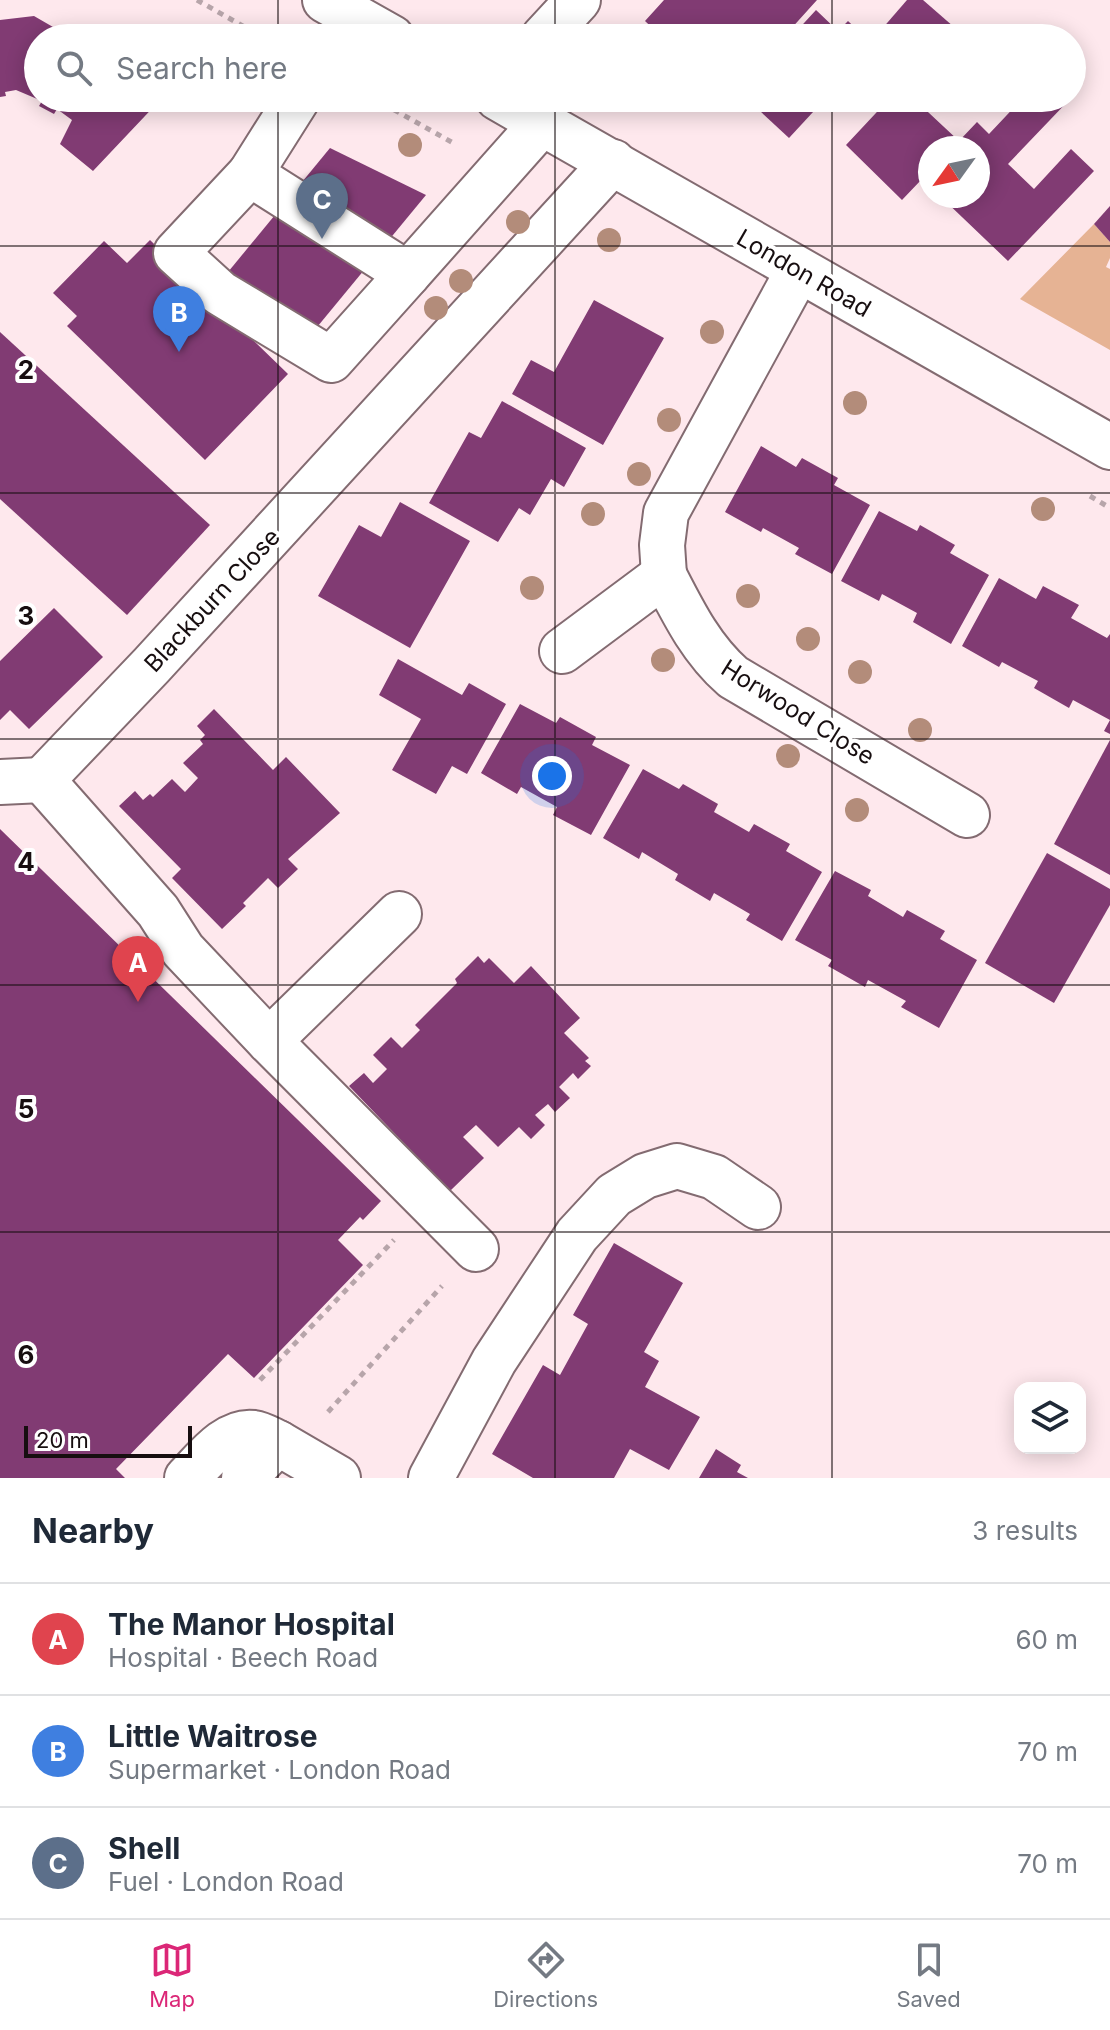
<!DOCTYPE html>
<html lang="en">
<head>
<meta charset="utf-8">
<style>
	:root { --surface:#fff; --page:#f6f6f7; --text:#1f2937; --muted:#747a83; --line:#e0e1e3; --accent:#db2777 }
	body { margin:0; font-family:Inter,sans-serif; background:var(--page); color:var(--text) }
	.controls { position:absolute; right:24px; bottom:24px; display:grid; overflow:hidden; border-radius:16px; box-shadow:0 4px 20px #0003 }
	.controls button { width:72px; height:72px; display:grid; place-items:center; padding:0; border:0; border-bottom:2px solid var(--line); background:var(--surface); color:var(--text); font:40px sans-serif }
	.compass { position:absolute; left:918px; top:136px; width:72px; height:72px; border-radius:50%; background:var(--surface); box-shadow:0 4px 20px #0003; rotate:237deg }
	.scale { position:absolute; left:24px; bottom:20px; width:168px; box-sizing:border-box; padding-left:8px; border:4px solid #170e10; border-top:0; font-size:22px; line-height:28px; white-space:nowrap; color:#170e10; -webkit-text-stroke:6px #fff; paint-order:stroke }
	.you { position:absolute; left:552px; top:776px; width:28px; height:28px; margin:-20px; border:6px solid #fff; border-radius:50%; background:#1a73e8; box-shadow:0 0 0 12px #1a73e833 }
	.badge { display:grid; place-items:center; width:52px; height:52px; border-radius:50%; background:var(--accent); color:#fff; font-size:26px; font-weight:700 }
	.pin { position:absolute; translate:-50% -66px; filter:drop-shadow(0 2px 4px #0008) }
	.pin::after { content:''; position:absolute; top:42px; width:28px; height:24px; background:inherit; clip-path:polygon(0 0,100% 0,50% 100%) }
	.list { margin:0; padding:0; list-style:none }
	h2 { display:flex; justify-content:space-between; align-items:center; height:104px; margin:0; padding:0 32px; font-size:34px }
	h2 small { font-size:26px; font-weight:400; color:var(--muted) }
	.list li { display:grid; grid-template-columns:52px 1fr auto; gap:24px; align-items:center; box-sizing:border-box; height:112px; padding:0 32px; border-top:2px solid var(--line) }
	.list b { display:block; font-size:30px; white-space:nowrap }
	.list p { margin:0; font-size:26px; white-space:nowrap; color:var(--muted) }
	.list em { font-size:26px; font-style:normal; color:var(--muted) }
	.icon { flex:none; width:44px; height:44px; fill:none; stroke:currentColor; stroke-width:2; stroke-linecap:round; stroke-linejoin:round }
	.map { position:relative; flex:none; width:1110px; height:1478px; overflow:hidden }
	.search { position:absolute; background:var(--surface); box-shadow:0 4px 20px #0003; left:24px; right:24px; top:24px; height:88px; display:flex; align-items:center; gap:20px; box-sizing:border-box; padding:0 28px; border-radius:44px; color:var(--muted); font-size:30px }
	.sheet { height:440px; background:var(--surface) }
	nav { display:flex; justify-content:space-around; align-items:center; box-sizing:border-box; height:112px; border-top:2px solid var(--line); background:var(--surface); font-size:22px; color:var(--muted) }
	nav a { display:grid; justify-items:center; gap:4px }
	nav .on { color:var(--accent) }
	.map>svg:first-child { display:block }
</style>
</head>
<body>
<div class="map">
<svg width="1110" height="1478" viewBox="0 0 1110 1478">
	<rect width="100%" height="100%" fill="#fee8ed"/>
	<polygon fill="#e6b394" points="1094,224 1110,242 1110,258 1106,267 1110,269 1110,350 1020,299"/>
	<g fill="#813b73">
		<polygon points="664,0 817,0 789,31 793,35 816,10 838,31 848,21 866,38 663,38 645,21"/>
		<polygon points="907,0 923,0 954,27 945,38 890,38 881,30"/>
		<polygon points="34,16 72,38 38,38 38,98 162,98 93,171 60,144 72,120 57,109 54,114 39,106 42,101 16,90 5,92 6,96 0,97 0,20"/>
		<polygon points="746,98 826,98 789,138"/>
		<polygon points="890,98 913,98 959,141 977,122 989,134 1023,98 1071,98 1008,164 1034,189 1071,149 1094,171 1008,261 940,196 978,196 978,148 930,148 930,187 922,179 902,200 846,145"/>
		<polygon points="330,148 426,195 313,332 219,283"/>
		<polygon points="1110,206 1110,242 1094,224"/>
		<polygon points="150,240 288,374 205,460 67,326 77,316 53,293 104,241 127,263"/>
		<polygon points="594,300 664,338 603,445 512,394 531,360 554,372"/>
		<polygon points="0,332 210,525 127,615 0,499"/>
		<polygon points="502,401 586,448 564,487 551,479 530,515 519,508 498,542 429,503 469,432 481,438"/>
		<polygon points="761,446 796,467 802,458 838,478 834,485 870,505 832,574 795,554 799,548 763,528 761,532 725,512"/>
		<polygon points="400,502 470,541 410,648 318,596 359,525 381,537"/>
		<polygon points="879,511 917,531 920,525 955,545 950,553 989,575 951,644 913,622 917,613 882,594 879,601 841,581"/>
		<polygon points="999,578 1036,599 1043,586 1079,605 1071,618 1107,638 1110,634 1110,734 1104,731 1110,720 1073,700 1069,708 1034,688 1038,681 1002,662 999,667 962,646"/>
		<polygon points="54,608 103,657 29,729 10,710 0,720 0,661"/>
		<polygon points="398,659 462,695 469,683 506,704 467,774 452,766 436,794 392,770 421,719 379,695"/>
		<polygon points="520,704 556,723 560,717 596,737 592,745 630,765 591,835 553,815 557,807 521,787 517,794 481,773"/>
		<polygon points="214,709 273,770 286,757 340,813 288,859 298,869 278,888 268,878 243,903 246,906 222,929 172,878 181,869 119,806 135,791 143,800 150,794 153,797 172,779 185,792 198,778 183,763 203,744 200,740 205,735 197,726"/>
		<polygon points="1110,740 1110,875 1054,844"/>
		<polygon points="643,769 679,789 683,784 718,804 714,812 749,832 754,824 790,844 786,851 822,872 782,941 746,920 750,914 714,893 710,901 675,880 678,874 642,852 639,859 603,838"/>
		<polygon points="0,829 381,1201 363,1220 360,1217 338,1240 363,1265 254,1378 228,1354 116,1469 125,1478 0,1478"/>
		<polygon points="1047,853 1110,889 1110,905 1054,1003 985,963"/>
		<polygon points="835,871 871,890 868,896 903,917 907,910 945,931 940,939 977,960 939,1028 901,1007 906,1001 868,980 865,987 828,966 832,960 795,940"/>
		<polygon points="478,956 484,963 489,958 514,983 531,966 580,1018 564,1033 589,1058 585,1061 591,1066 578,1079 573,1073 559,1087 570,1098 555,1112 548,1104 535,1115 545,1125 531,1139 519,1127 498,1147 476,1125 463,1137 484,1158 450,1191 349,1086 364,1073 373,1083 387,1069 373,1055 391,1037 402,1048 420,1030 415,1025 457,983 455,979"/>
		<polygon points="614,1243 683,1283 644,1352 659,1361 645,1387 700,1417 669,1470 630,1449 614,1478 533,1478 492,1454 543,1365 560,1375 588,1324 573,1315"/>
		<polygon points="716,1449 741,1465 737,1472 748,1478 699,1478"/>
	</g>
	<g fill="none" stroke-linecap="round" stroke-linejoin="round">
		<defs>
			<g id="minor">
				<polyline points="543,38 578,0"/>
				<polyline points="298,98 250,174 408,274 543,122"/>
				<polyline points="250,174 176,253 220,293 331,360 408,274"/>
				<polyline points="664,575 662,545 666,513 798,271"/>
				<path d="M562 651 664 575C683 612 701 649 733 677L967 815"/>
				<polyline points="42,780 151,666 613,162"/>
				<polyline points="42,780 158,911 183,950 269,1041 476,1249"/>
				<polyline points="0,782 42,780"/>
				<polyline points="269,1041 399,914"/>
				<polyline points="278,1443 338,1478"/>
				<path d="M187 1478C204 1461 227 1429 254 1433 262 1434 271 1440 278 1443L244 1478"/>
				<polyline points="431,1478 494,1361 577,1235 614,1195 645,1176 677,1166 714,1177 758,1207"/>
			</g>
			<g id="major">
				<polyline points="325,0 392,38"/>
				<polyline points="498,98 1110,447"/>
			</g>
		</defs>
		<use href="#minor" stroke="#836b71" stroke-width="48"/>
		<use href="#major" stroke="#836b71" stroke-width="48"/>
		<g stroke="#b7a5aa" stroke-width="5" stroke-dasharray="6 6" stroke-linecap="butt">
			<polyline points="197,0 264,38"/>
			<polyline points="373,98 455,144"/>
			<polyline points="1090,496 1110,508"/>
			<polyline points="260,1380 394,1240"/>
			<polyline points="328,1412 442,1286"/>
		</g>
		<use href="#minor" stroke="#fff" stroke-width="44"/>
		<use href="#major" stroke="#fff" stroke-width="44"/>
	</g>
	<g fill="#b38c7a">
		<circle cx="410" cy="145" r="12"/>
		<circle cx="518" cy="222" r="12"/>
		<circle cx="609" cy="240" r="12"/>
		<circle cx="461" cy="281" r="12"/>
		<circle cx="436" cy="308" r="12"/>
		<circle cx="712" cy="332" r="12"/>
		<circle cx="855" cy="403" r="12"/>
		<circle cx="669" cy="420" r="12"/>
		<circle cx="639" cy="474" r="12"/>
		<circle cx="1043" cy="509" r="12"/>
		<circle cx="593" cy="514" r="12"/>
		<circle cx="532" cy="588" r="12"/>
		<circle cx="748" cy="596" r="12"/>
		<circle cx="808" cy="639" r="12"/>
		<circle cx="663" cy="660" r="12"/>
		<circle cx="860" cy="672" r="12"/>
		<circle cx="920" cy="730" r="12"/>
		<circle cx="788" cy="756" r="12"/>
		<circle cx="857" cy="810" r="12"/>
	</g>
	<path fill="none" stroke="#170e10" stroke-width="2" stroke-opacity="0.55" d="M278 0V38M555 0V38M832 0V38M278 98V1478M555 98V1478M832 98V1478M0 246H1110M0 493H1110M0 739H1110M0 985H1110M0 1232H1110"/>
	<g text-anchor="middle" dominant-baseline="central" stroke-width="8" stroke-linejoin="round" paint-order="stroke">
		<g font-size="24" fill="#170e10" stroke="#fff">
			<text transform="translate(804 273) rotate(30)">London Road</text>
			<text transform="translate(212 600) rotate(-47)">Blackburn Close</text>
			<text transform="translate(798 712) rotate(32)">Horwood Close</text>
		</g>
	</g>
	<g font-size="26" text-anchor="middle" font-weight="bold" fill="#170e10" stroke="#fff" stroke-width="8" stroke-linejoin="round" paint-order="stroke">
		<text x="26" y="379">2</text>
		<text x="26" y="625">3</text>
		<text x="26" y="871">4</text>
		<text x="26" y="1118">5</text>
		<text x="26" y="1364">6</text>
	</g>
</svg>
<div class="controls">
<button><svg class="icon" aria-label="layers" viewBox="0 0 24 24"><path d="M12 4l9 5-9 5-9-5zM3 14l9 5 9-5"/></svg></button>
</div>
<svg class="compass" viewBox="-18 -18 36 36"><path d="M0-13l5 13h-10z" fill="#e53935"/><path d="M0 13l5-13h-10z" fill="#747a83"/></svg>
<div class="scale">20 m</div>
<div class="you"></div>
<div class="pin badge" style="left:138px;top:1002px;background:#e0444e">A</div>
<div class="pin badge" style="left:179px;top:352px;background:#3f7fe0">B</div>
<div class="pin badge" style="left:322px;top:239px;background:#5c6f8a">C</div>
<div class="search"><svg class="icon" aria-label="search" viewBox="0 0 24 24"><circle cx="10" cy="10" r="6"/><path d="M15 15l6 6"/></svg>Search here</div>
</div>
<section class="sheet">
<h2>Nearby<small>3 results</small></h2>
<ul class="list">
<li><span class="badge" style="background:#e0444e">A</span><div><b>The Manor Hospital</b><p>Hospital · Beech Road</p></div><em>60 m</em></li>
<li><span class="badge" style="background:#3f7fe0">B</span><div><b>Little Waitrose</b><p>Supermarket · London Road</p></div><em>70 m</em></li>
<li><span class="badge" style="background:#5c6f8a">C</span><div><b>Shell</b><p>Fuel · London Road</p></div><em>70 m</em></li>
</ul>
</section>
<nav>
<a class="on"><svg class="icon" aria-label="map" viewBox="0 0 24 24"><path d="M3 6l6-2 6 2 6-2v14l-6 2-6-2-6 2zM9 4v14M15 6v14"/></svg>Map</a>
<a><svg class="icon" aria-label="directions" viewBox="0 0 24 24"><path d="M12 3l9 9-9 9-9-9zM9 14v-3h6M13 9l2 2-2 2"/></svg>Directions</a>
<a><svg class="icon" aria-label="saved" viewBox="0 0 24 24"><path d="M7 4h10v16l-5-4-5 4z"/></svg>Saved</a>
</nav>
</body>
</html>
